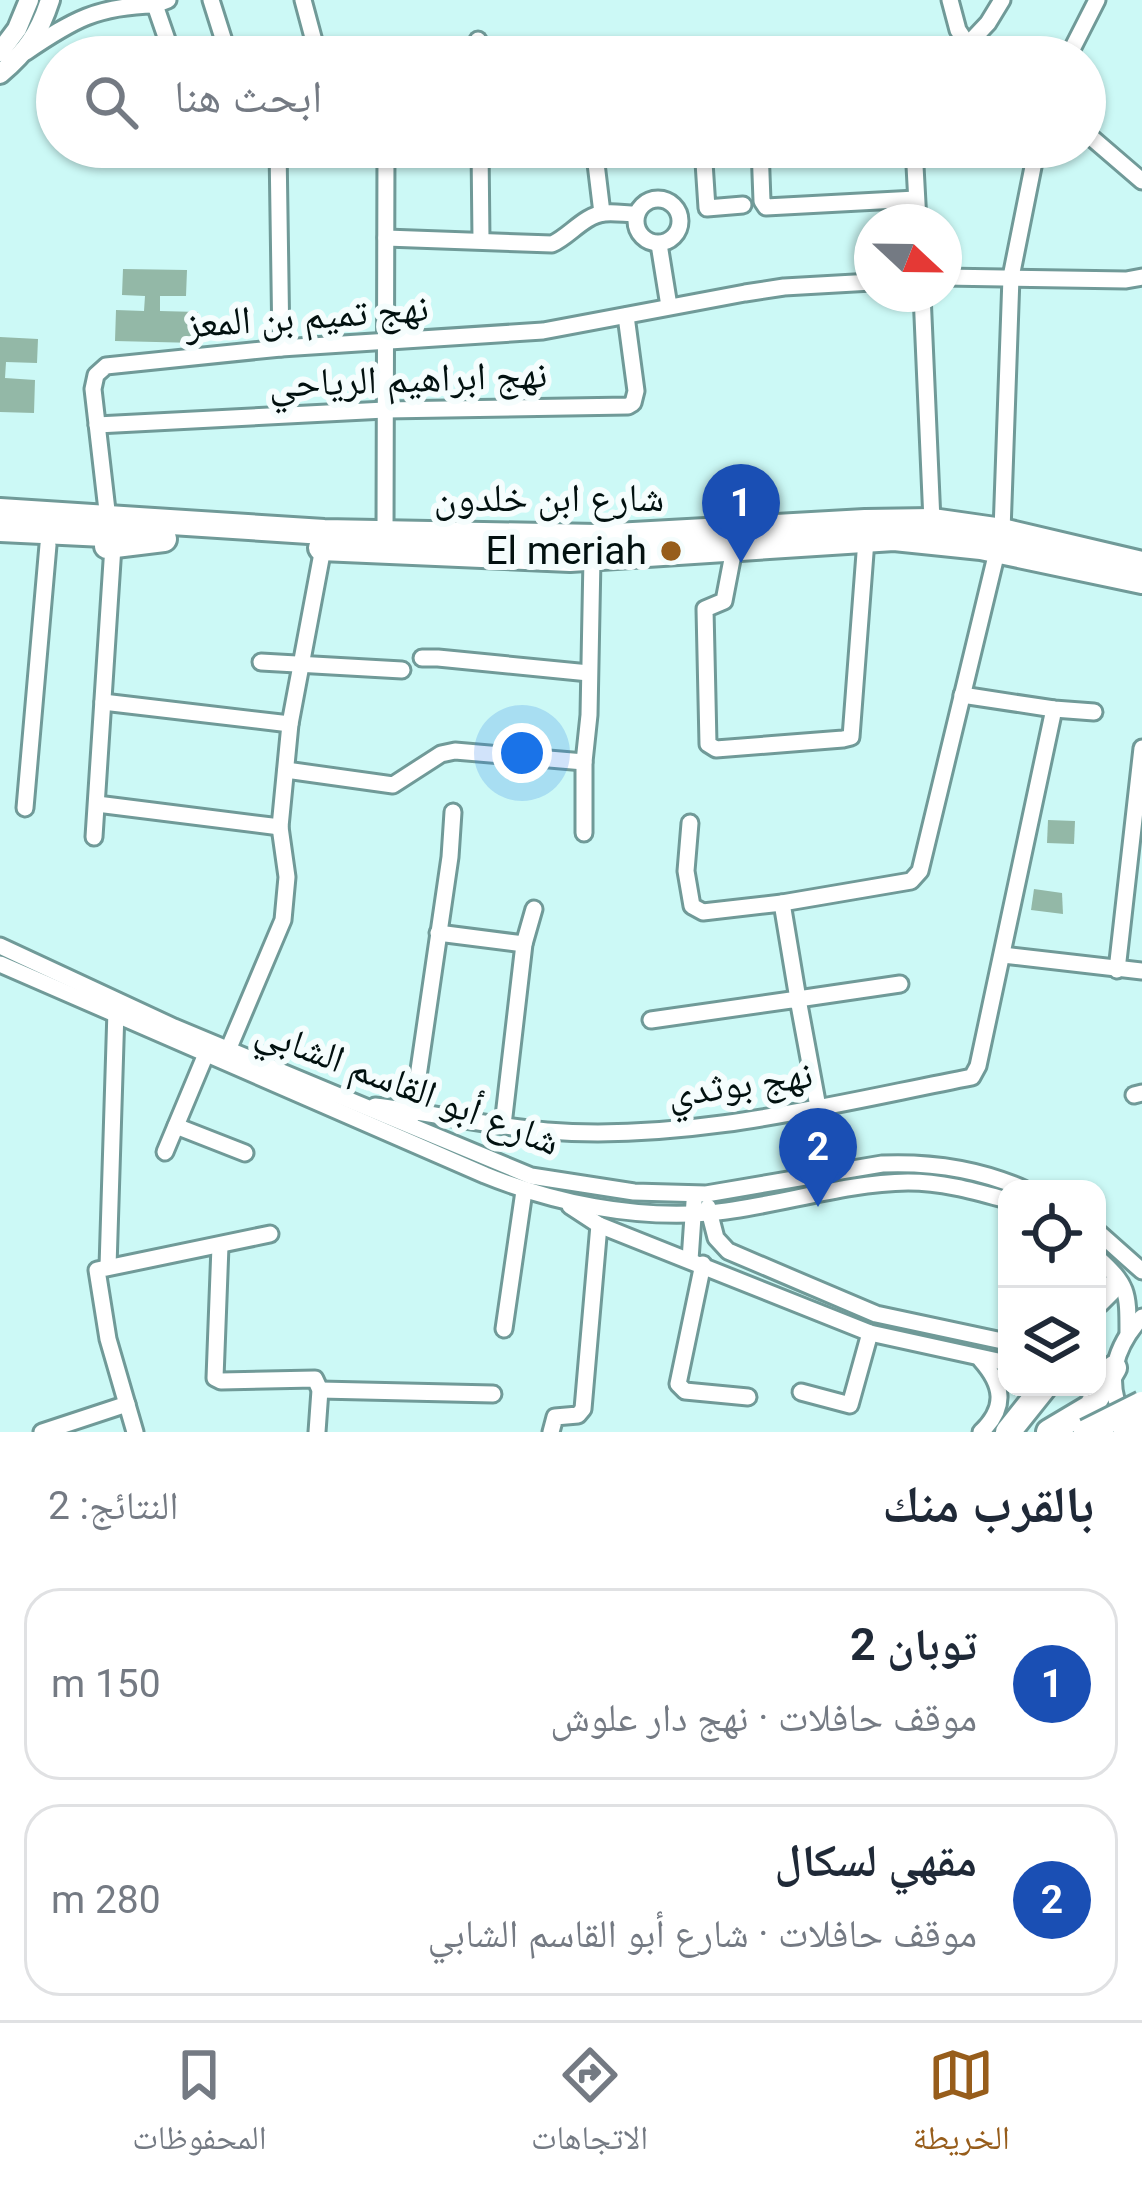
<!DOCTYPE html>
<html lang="ar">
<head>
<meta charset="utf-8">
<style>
	:root { --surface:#fff; --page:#f6f6f7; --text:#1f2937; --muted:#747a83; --line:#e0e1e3; --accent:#975d1b }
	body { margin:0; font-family:Roboto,"Noto Naskh Arabic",sans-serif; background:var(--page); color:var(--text); direction:rtl }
	.controls { position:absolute; right:36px; bottom:36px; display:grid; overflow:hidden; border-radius:24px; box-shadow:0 3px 9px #0004 }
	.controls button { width:108px; height:108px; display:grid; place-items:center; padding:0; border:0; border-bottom:3px solid var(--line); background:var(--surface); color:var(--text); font:60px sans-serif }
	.compass { position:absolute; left:854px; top:204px; width:108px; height:108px; border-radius:50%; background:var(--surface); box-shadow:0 3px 9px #0004; rotate:112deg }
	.you { position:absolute; left:522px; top:753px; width:42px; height:42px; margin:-30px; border:9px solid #fff; border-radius:50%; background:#1a73e8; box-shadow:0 0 0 18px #1a73e833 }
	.badge { display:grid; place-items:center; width:78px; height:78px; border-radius:50%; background:var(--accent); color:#fff; font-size:39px; font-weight:700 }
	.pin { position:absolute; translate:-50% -99px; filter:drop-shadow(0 3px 6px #0008) }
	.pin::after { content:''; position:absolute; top:63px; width:42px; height:36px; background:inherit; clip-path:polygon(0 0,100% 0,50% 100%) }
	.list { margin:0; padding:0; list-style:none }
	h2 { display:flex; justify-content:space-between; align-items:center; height:156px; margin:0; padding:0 48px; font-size:51px }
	h2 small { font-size:39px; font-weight:400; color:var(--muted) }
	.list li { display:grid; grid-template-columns:78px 1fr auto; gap:36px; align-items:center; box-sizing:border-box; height:192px; margin:0 24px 24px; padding:0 24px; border:3px solid var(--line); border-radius:36px }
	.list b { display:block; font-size:45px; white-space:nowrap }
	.list p { margin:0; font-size:39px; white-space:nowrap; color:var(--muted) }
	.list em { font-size:39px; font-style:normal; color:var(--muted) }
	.icon { flex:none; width:66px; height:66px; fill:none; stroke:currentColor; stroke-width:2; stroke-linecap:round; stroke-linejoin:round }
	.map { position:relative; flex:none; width:1142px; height:1432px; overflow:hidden; direction:ltr }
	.search { position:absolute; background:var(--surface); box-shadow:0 3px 9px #0004; left:36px; right:36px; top:36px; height:132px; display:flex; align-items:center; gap:30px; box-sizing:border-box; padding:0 42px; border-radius:66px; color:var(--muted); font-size:45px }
	.sheet { height:588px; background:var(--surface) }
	nav { display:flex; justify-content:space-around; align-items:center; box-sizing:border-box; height:168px; border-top:3px solid var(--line); background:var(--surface); font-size:33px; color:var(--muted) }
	nav a { display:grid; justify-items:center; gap:6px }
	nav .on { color:var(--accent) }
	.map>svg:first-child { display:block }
</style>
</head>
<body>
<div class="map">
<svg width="1142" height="1432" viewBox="0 0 1142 1432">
	<rect width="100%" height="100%" fill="#ccf9f6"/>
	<g fill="#93b8a7">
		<polygon points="123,269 187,270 186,296 160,296 160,311 198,312 197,343 115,341 116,310 144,311 145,296 122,295"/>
		<polygon points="0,337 38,339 37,363 6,362 5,378 35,380 34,413 0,412"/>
		<polygon points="1048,820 1075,821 1074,844 1047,843"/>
		<polygon points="1034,889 1062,893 1063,914 1031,910"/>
	</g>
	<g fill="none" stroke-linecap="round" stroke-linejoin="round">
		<defs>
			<g id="minor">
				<polyline points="168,0 155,5 173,57"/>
				<polyline points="211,0 229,57"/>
				<polyline points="303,0 314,41 325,57"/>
				<polyline points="950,0 958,30 968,45"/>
				<polyline points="478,40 478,57"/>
				<path d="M26 52C73 20 97 6 155 5"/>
				<polyline points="956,57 988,23 1002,0"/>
				<polyline points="1068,57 1097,0"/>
				<polyline points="1085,132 1142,181"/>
				<polyline points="212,147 224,147"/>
				<polyline points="278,147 281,348"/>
				<polyline points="480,147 481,240"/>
				<polyline points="594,147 602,213"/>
				<polyline points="703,147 707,208 743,205"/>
				<polyline points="760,147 762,201 766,207 916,199"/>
				<polyline points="914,147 918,222"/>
				<circle cx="658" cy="221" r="22"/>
				<path d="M386 238 552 244C570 236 584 215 605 213 615 212 626 214 636 214"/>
				<polyline points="659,244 669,306"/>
				<polyline points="944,277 1126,280 1142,277"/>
				<polyline points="922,294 932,521"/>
				<polyline points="97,425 385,410 628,406 633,403 636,391 626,316"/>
				<polyline points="108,519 93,389 96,375 106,366 281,348 543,331 745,293 784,287 872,282"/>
				<polyline points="385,534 386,147"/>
				<polyline points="734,549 724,601 705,609 708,744 716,749 843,739 851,737 866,540"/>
				<polyline points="422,658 438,658 589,673"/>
				<polyline points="261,662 402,670"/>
				<polyline points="962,695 1054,709 1094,712"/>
				<polyline points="103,702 290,724"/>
				<polyline points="286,770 393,785 441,754 455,751 584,762"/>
				<polyline points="97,804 280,827"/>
				<polyline points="25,808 48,545"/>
				<polyline points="690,823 686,871 692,906 703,912 782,903"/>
				<polyline points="584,833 584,762 589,715 592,558"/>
				<polyline points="94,837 113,546"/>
				<polyline points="438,933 524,944"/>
				<path d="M0 946 174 1027 531 1176 634 1192 706 1194 882 1164C931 1162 979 1169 1024 1189"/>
				<polyline points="1003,955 1142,971"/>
				<path d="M0 964 485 1175C554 1203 633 1219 709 1213 775 1207 841 1183 908 1182 943 1182 974 1191 1007 1200"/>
				<polyline points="1117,970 1142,748"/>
				<polyline points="900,984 798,999 782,903 911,881 920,871 1002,531 1011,277 1037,147"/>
				<polyline points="651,1020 798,999 818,1107"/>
				<polyline points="228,1050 283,920 287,877 280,827 290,724 323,548"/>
				<polyline points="1134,1095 1142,1093"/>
				<path d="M375 1106C432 1113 489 1126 547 1131 689 1142 833 1104 972 1077L978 1066 1054 709"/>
				<polyline points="410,1120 413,1111 450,857 453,812"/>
				<polyline points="503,1125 524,944 534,909"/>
				<polyline points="176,1126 245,1153"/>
				<polyline points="165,1152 206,1054"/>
				<polyline points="570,1206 599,1225 870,1333 1007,1363"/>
				<polyline points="708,1207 716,1238 728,1251 876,1314 1007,1342"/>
				<polyline points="1097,1231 1142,1271"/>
				<polyline points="220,1246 215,1378 221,1381 315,1379 320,1390 317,1432"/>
				<path d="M1097 1257C1128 1285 1128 1292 1128 1332"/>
				<polyline points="690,1260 694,1202"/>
				<polyline points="703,1264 678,1384 685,1391 748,1397"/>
				<polyline points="108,1267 116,1010"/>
				<polyline points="504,1329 524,1191"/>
				<path d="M981 1360C1003 1385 1007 1407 981 1432"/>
				<polyline points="320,1390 493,1394"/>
				<polyline points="801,1392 850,1405 870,1333"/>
				<path d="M1124 1418C1103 1382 1116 1345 1142 1317"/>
				<polyline points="42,1432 127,1404"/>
				<polyline points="135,1432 108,1339 97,1270 270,1234"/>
				<polyline points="551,1432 555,1417 578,1415 583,1409 599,1225"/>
			</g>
			<g id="major">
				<polyline points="0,52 17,29 29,0"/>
				<path d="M0 74C27 51 39 34 50 0"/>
			</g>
			<g id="highway">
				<polyline points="0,511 324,532 597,537 865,522 932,521 1002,531 1142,564"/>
				<polyline points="0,529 125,535"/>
				<polyline points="107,546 164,539"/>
				<polyline points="321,548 570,559 894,538 981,547 1142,581"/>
				<polyline points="1097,1301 1109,1289"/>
				<polyline points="1008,1432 1044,1387"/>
				<polyline points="1049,1432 1091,1407 1114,1368"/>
			</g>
		</defs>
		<use href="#minor" stroke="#709a98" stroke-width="21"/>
		<use href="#major" stroke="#709a98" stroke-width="24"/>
		<use href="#highway" stroke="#709a98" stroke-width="30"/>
		<use href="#minor" stroke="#fff" stroke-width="15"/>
		<use href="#major" stroke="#fff" stroke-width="18"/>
		<use href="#highway" stroke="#fff" stroke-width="24"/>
		<defs>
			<g id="highway-bridge">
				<polyline points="1086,1432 1142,1404"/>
				<polyline points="1126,1432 1142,1424"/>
			</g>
		</defs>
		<use href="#highway-bridge" stroke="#709a98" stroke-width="30" stroke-linecap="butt"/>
		<use href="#highway-bridge" stroke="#fff" stroke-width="24"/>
	</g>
	<circle fill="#975d1b" stroke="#f5fdfd" stroke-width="4.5" cx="671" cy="551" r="12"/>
	<g text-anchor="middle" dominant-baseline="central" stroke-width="12" stroke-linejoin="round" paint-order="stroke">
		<g font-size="39" fill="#021110" stroke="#f5fdfd">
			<text transform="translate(307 316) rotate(-4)">نهج تميم بن المعز</text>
			<text transform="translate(408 379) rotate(-2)">نهج ابراهيم الرياحي</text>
			<text x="549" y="498">شارع ابن خلدون</text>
			<text transform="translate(740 1084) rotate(-8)">نهج بوثدي</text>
			<text transform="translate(408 1086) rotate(21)">شارع أبو القاسم الشابي</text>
		</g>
		<g font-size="39" fill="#021110" stroke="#f5fdfd" text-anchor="end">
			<text x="647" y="551">El meriah</text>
		</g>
	</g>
</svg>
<div class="controls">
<button><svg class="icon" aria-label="locate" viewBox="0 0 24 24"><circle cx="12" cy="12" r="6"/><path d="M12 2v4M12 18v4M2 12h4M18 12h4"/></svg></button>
<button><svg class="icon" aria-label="layers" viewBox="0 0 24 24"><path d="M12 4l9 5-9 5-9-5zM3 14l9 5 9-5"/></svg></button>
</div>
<svg class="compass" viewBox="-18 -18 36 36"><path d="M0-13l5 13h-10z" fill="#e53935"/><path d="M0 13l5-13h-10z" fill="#747a83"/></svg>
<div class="you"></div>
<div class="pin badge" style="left:741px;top:563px;background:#1a4fb4">1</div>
<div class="pin badge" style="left:818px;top:1207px;background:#1a4fb4">2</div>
<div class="search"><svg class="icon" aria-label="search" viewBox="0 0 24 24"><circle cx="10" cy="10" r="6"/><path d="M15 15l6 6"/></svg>ابحث هنا</div>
</div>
<section class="sheet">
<h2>بالقرب منك<small>النتائج: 2</small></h2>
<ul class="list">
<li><span class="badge" style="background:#1a4fb4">1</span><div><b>توبان 2</b><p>موقف حافلات · نهج دار علوش</p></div><em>150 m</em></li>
<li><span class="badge" style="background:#1a4fb4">2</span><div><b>مقهي لسكال</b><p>موقف حافلات · شارع أبو القاسم الشابي</p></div><em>280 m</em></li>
</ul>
</section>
<nav>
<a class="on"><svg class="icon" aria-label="map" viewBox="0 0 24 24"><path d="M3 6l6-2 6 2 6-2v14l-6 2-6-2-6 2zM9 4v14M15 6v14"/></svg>الخريطة</a>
<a><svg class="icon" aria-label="directions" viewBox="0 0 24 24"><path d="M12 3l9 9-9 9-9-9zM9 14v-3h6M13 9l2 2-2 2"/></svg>الاتجاهات</a>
<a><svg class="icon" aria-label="saved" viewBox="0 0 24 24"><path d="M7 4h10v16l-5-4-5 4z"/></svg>المحفوظات</a>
</nav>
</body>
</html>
